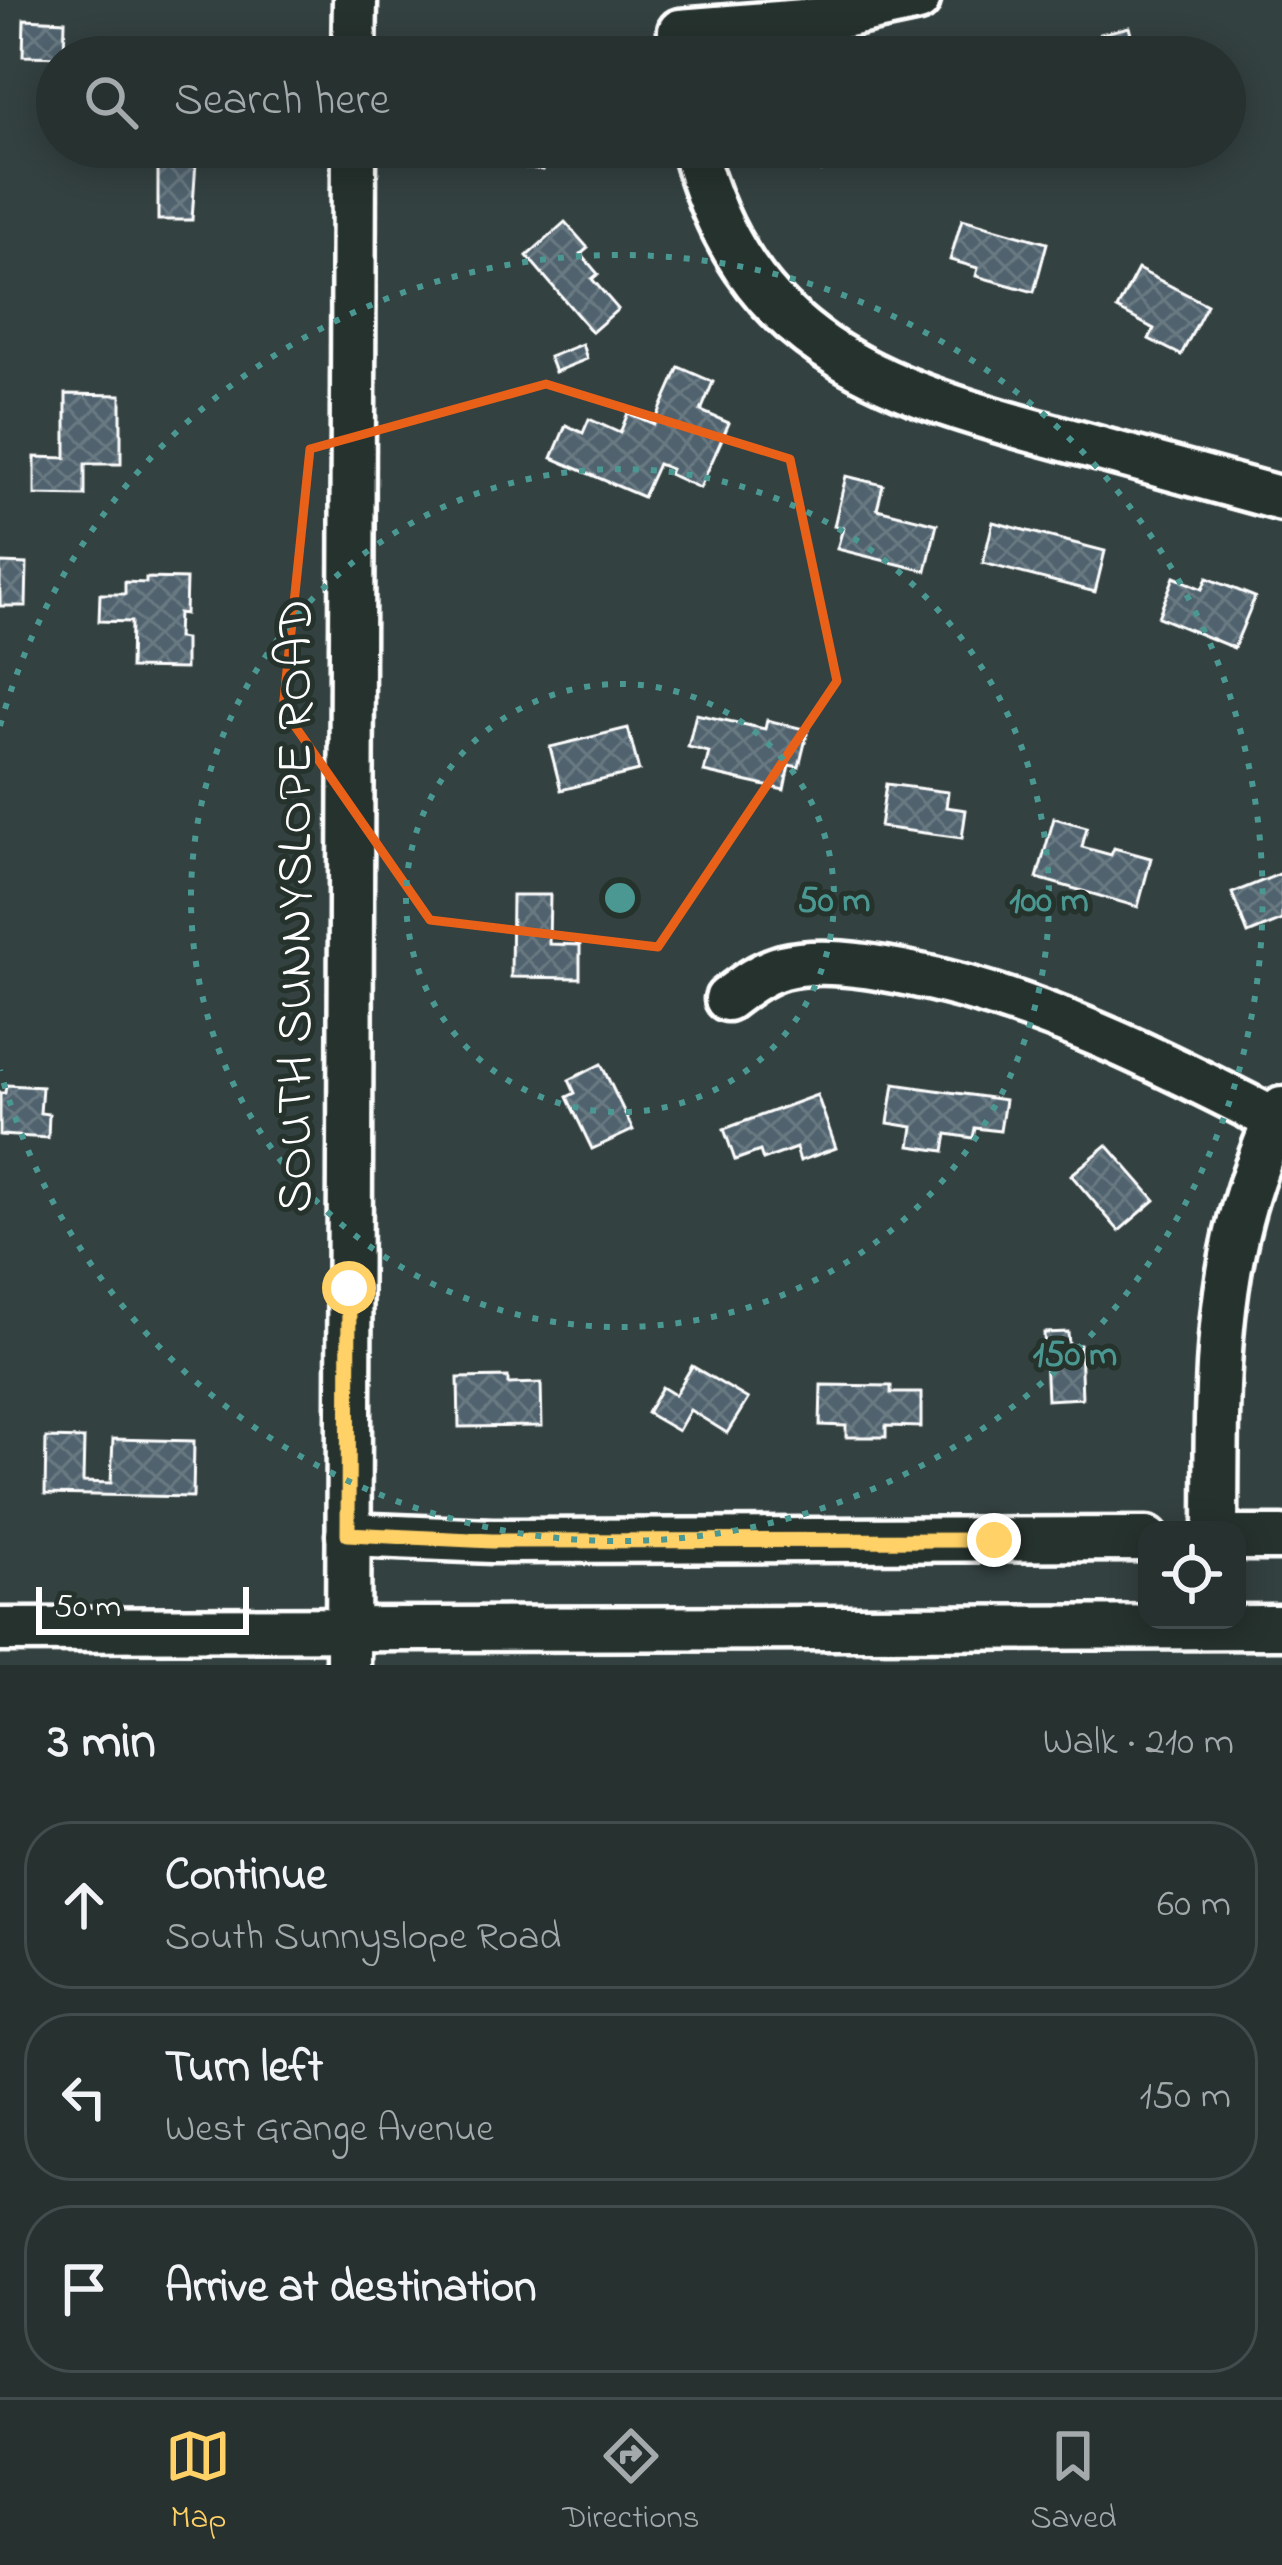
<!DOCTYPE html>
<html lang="en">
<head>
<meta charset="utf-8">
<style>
	:root { --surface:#263130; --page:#323d3c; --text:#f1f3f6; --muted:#a4a9ab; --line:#424c4c; --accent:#ffd166 }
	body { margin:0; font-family:"Indie Flower",sans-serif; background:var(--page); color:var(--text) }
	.controls { position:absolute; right:36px; bottom:36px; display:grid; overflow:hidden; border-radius:24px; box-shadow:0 6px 30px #0003 }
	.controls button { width:108px; height:108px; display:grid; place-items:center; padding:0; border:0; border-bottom:3px solid var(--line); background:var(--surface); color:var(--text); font:60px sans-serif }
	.scale { position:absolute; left:36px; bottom:30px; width:213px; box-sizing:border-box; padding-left:12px; border:6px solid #fff; border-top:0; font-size:33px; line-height:42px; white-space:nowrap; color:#fff; -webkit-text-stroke:9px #26332d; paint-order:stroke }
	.stop { position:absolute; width:36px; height:36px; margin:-27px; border:9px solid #ffd166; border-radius:50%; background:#fff }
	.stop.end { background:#ffd166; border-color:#fff; box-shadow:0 3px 12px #0008 }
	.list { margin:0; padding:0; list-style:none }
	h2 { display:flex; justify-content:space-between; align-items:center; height:156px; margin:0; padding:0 48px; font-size:51px }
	h2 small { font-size:39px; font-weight:400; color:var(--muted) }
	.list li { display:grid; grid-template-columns:78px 1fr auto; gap:36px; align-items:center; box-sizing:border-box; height:168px; margin:0 24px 24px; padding:0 24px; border:3px solid var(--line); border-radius:48px }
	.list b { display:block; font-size:45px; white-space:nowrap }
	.list p { margin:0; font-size:39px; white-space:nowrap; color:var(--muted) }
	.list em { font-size:39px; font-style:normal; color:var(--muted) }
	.icon { flex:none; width:66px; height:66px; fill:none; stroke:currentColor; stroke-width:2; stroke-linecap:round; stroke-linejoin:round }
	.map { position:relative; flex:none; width:1282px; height:1665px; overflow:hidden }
	.search { position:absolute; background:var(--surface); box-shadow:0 6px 30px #0003; left:36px; right:36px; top:36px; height:132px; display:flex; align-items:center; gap:30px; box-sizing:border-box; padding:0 42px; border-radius:66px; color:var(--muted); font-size:45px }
	.sheet { height:732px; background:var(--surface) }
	nav { display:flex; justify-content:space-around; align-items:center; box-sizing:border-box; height:168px; border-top:3px solid var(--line); background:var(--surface); font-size:33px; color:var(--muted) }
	nav a { display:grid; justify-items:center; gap:6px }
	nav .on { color:var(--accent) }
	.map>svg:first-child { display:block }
</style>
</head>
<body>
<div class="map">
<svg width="1282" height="1665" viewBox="0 0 1282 1665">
	<defs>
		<pattern id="building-cross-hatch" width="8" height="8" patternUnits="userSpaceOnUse" patternTransform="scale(3)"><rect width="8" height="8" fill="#50626d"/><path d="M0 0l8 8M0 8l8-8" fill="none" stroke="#6a7a83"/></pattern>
	</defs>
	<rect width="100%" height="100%" fill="#334140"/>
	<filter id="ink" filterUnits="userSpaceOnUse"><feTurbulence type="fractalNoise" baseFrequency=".00833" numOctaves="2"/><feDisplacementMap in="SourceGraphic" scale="24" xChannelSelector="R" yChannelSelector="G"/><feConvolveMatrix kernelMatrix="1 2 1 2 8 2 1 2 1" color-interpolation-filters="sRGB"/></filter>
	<g filter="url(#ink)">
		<g fill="url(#building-cross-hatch)" stroke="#fff" stroke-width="3">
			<polygon points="24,19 65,21 64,57 23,56"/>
			<polygon points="1129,27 1137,57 1060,57 1103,46 1100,34"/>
			<polygon points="158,147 197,147 192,220 158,220"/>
			<polygon points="507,147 547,147 543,170 505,165"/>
			<polygon points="818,147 892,147 864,150 866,167 821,171"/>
			<polygon points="962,219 1047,243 1034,292 976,276 978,268 950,260"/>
			<polygon points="565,222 588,248 581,254 598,274 592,279 618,309 592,332 527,256"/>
			<polygon points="1138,269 1207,305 1181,355 1149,339 1154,329 1117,309"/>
			<polygon points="582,344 587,359 555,372 549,357"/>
			<polygon points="679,367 713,382 701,411 729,423 700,488 669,474 671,469 658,464 643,497 552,458 566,425 583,433 589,419 620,433 628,413 654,424"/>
			<polygon points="66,394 121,395 121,464 85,464 85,496 35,495 35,457 66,458"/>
			<polygon points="846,476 883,485 877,509 937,524 926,571 837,549 843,528 834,526"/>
			<polygon points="993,522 1105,551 1095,592 983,563"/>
			<polygon points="0,563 27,564 26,606 0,606"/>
			<polygon points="1174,577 1202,589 1207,578 1255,597 1234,648 1158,617"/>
			<polygon points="146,578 186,579 185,614 178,613 177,638 185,639 185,669 130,668 131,622 99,621 100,594 125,594 125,582 146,583"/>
			<polygon points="696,714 765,729 767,720 808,730 799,767 789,765 784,790 704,772 709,752 688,747"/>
			<polygon points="628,728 639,771 561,790 550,747"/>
			<polygon points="886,784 948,792 946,807 966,810 962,838 880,827"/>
			<polygon points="1054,818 1087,827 1082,847 1111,855 1114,848 1151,858 1138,907 1037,878"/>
			<polygon points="1282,873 1282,920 1248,934 1232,893"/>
			<polygon points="512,895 550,895 549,944 580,945 580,978 511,977"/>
			<polygon points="601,1064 633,1130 592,1149 567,1097 575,1093 569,1080"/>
			<polygon points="894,1084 1005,1100 1000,1131 975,1128 973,1138 947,1134 944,1151 910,1146 913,1127 888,1123"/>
			<polygon points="6,1085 42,1087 40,1113 49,1114 48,1138 0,1135 0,1093 5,1093"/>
			<polygon points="817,1095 836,1148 800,1161 796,1148 763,1160 760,1151 735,1160 724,1129"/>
			<polygon points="1107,1145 1155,1200 1119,1231 1071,1175"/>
			<polygon points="1068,1332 1069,1345 1080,1345 1082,1398 1047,1400 1044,1333"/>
			<polygon points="692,1366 748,1399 727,1433 690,1410 678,1431 647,1413 662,1387 675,1395"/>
			<polygon points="508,1377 508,1384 541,1383 542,1426 459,1427 458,1378"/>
			<polygon points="821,1385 891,1386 891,1393 921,1393 921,1427 886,1426 886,1437 846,1437 846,1426 820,1425"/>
			<polygon points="46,1438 84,1439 83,1482 111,1483 113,1439 194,1441 193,1497 45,1494"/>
		</g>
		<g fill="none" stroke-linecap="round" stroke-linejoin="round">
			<defs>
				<g id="minor">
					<polyline points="680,31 829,19 918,0"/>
					<polyline points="354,57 355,0"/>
					<path d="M693 147C744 343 875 388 1053 436 1129 457 1206 478 1282 499"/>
					<path d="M727 999C744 986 761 973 782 967 819 958 864 965 901 972 1035 998 1154 1058 1275 1120"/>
					<path d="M1216 1530C1217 1405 1213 1278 1259 1161 1266 1143 1272 1125 1282 1109"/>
					<polyline points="348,1535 492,1541 1147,1539"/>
					<polyline points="1237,1538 1282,1538"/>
					<polyline points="0,1630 1282,1627"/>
					<polyline points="348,1665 354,147"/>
				</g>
			</defs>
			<use href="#minor" stroke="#fff" stroke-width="51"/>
			<use href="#minor" stroke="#26332d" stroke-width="42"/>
		</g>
	</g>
	<g fill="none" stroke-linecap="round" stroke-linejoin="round" filter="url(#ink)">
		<polyline stroke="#ffd166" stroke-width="15" points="349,1288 348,1534 492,1541 994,1540"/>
	</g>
	<path fill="none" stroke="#e96118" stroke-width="9" stroke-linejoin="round" d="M546 384 790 459 837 681 658 947 430 920 283 709 310 449Z"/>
	<g fill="none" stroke="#4b9892" stroke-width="6" stroke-dasharray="6 12">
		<circle cx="620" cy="898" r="214"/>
		<circle cx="620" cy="898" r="429"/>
		<path d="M0 726A643 643 0 1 1 0 1070"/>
	</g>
	<g text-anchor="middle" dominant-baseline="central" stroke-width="10" stroke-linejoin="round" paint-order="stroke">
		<g font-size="51" fill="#fff" stroke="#26332d">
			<text transform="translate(297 906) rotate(-90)">SOUTH SUNNYSLOPE ROAD</text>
		</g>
	</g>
	<circle cx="620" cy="898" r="18" fill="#4b9892" stroke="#26332d" stroke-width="6"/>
	<g font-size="36" text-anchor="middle" font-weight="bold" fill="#4b9892" stroke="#26332d" stroke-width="10" stroke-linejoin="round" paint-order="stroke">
		<text x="834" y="911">50 m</text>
		<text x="1049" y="911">100 m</text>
		<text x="1075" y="1365">150 m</text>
	</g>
</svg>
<div class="controls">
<button><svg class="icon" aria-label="locate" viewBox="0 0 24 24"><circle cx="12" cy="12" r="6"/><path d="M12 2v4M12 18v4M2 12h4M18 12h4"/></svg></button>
</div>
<div class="scale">50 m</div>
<div class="stop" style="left:349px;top:1288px"></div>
<div class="stop end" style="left:994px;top:1540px"></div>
<div class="search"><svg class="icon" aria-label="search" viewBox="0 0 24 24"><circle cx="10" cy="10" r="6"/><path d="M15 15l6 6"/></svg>Search here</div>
</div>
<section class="sheet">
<h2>3 min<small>Walk · 210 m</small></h2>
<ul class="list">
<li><svg class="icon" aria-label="ahead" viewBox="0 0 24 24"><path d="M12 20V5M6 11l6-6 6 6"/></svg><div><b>Continue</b><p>South Sunnyslope Road</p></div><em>60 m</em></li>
<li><svg class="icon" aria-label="left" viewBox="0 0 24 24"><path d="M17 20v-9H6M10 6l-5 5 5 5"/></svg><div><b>Turn left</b><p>West Grange Avenue</p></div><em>150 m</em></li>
<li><svg class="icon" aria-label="arrive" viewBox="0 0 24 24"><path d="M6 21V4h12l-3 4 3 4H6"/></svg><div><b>Arrive at destination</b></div></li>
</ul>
</section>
<nav>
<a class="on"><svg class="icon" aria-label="map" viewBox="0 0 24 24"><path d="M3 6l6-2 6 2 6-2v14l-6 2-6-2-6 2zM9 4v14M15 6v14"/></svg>Map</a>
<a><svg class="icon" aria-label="directions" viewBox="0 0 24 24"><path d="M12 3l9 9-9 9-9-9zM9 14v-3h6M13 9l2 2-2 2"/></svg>Directions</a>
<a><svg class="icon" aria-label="saved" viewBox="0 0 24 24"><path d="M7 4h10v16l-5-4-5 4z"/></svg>Saved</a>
</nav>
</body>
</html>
